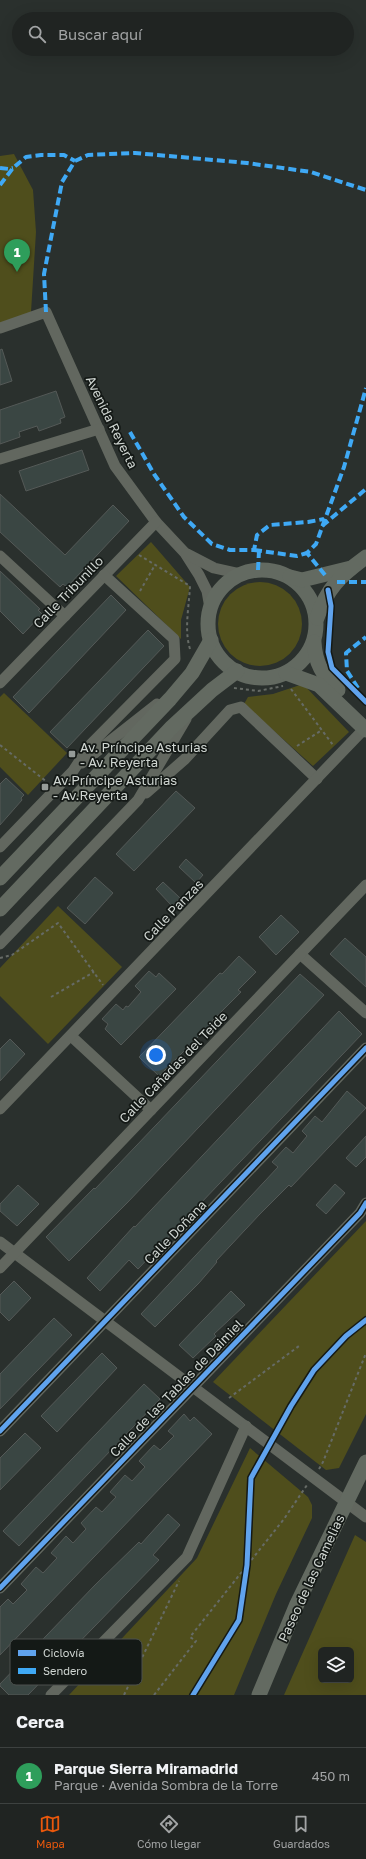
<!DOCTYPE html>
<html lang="es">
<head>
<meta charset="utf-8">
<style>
	:root { --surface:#202422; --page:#282c2a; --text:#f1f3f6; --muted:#a2a4a5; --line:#3d4140; --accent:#ea580c }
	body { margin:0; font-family:"Golos Text",sans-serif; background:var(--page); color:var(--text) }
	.controls { position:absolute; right:12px; bottom:12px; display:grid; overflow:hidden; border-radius:6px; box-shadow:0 4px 16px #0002 }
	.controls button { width:36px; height:36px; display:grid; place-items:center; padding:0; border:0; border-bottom:1px solid var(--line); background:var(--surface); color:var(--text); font:20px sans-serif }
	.you { position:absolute; left:156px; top:1055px; width:14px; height:14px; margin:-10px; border:3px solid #fff; border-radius:50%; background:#1a73e8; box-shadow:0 0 0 6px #1a73e833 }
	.badge { display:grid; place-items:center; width:26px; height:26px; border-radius:50%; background:var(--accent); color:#fff; font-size:13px; font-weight:700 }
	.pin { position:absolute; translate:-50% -33px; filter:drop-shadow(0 1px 2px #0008) }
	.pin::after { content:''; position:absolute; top:21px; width:14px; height:12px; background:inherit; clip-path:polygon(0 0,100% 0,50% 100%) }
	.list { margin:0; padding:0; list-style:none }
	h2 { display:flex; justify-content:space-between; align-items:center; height:52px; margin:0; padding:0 16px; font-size:17px }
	h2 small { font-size:13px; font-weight:400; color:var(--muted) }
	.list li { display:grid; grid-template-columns:26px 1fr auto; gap:12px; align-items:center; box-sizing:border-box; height:56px; padding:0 16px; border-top:1px solid var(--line) }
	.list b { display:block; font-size:15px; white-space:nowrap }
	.list p { margin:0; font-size:13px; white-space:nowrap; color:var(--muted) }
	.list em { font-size:13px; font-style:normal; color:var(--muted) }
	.icon { flex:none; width:22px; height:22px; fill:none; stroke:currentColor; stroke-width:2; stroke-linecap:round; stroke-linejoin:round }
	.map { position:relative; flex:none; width:366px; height:1695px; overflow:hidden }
	.search { position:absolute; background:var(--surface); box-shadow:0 4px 16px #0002; left:12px; right:12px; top:12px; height:44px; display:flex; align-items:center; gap:10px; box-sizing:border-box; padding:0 14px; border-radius:22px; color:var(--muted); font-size:15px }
	.sheet { height:108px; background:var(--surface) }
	nav { display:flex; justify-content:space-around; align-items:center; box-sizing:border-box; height:56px; border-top:1px solid var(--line); background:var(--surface); font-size:11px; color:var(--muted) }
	nav a { display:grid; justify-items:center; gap:2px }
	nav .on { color:var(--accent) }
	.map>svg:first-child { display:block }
</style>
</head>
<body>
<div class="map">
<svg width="366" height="1695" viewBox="0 0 366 1695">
	<rect width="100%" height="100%" fill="#2a302d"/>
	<g fill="#4f4e1c" fill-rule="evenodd">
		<polygon points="14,154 33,190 36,232 31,312 0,324 0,156"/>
		<polygon points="151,542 190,587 181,620 181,639 116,576"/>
		<circle cx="260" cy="624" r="42"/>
		<polygon points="303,684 349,732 313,766 244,704 248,697 273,694"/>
		<polygon points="4,693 67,753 28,795 0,767 0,697"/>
		<polygon points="58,906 122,967 48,1044 0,996 0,968"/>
		<polygon points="366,1221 366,1414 339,1468 326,1470 213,1382"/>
		<polygon points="250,1448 308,1497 312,1505 312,1518 276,1594 234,1695 69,1695 197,1558"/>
		<path d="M355 1535 366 1542V1695H284ZM321 1650H351V1680H321Z"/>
	</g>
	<g fill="#3a4643" stroke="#545957">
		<polygon points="2,349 12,381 0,385 0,350"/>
		<polygon points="56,391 65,417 60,419 61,423 39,431 37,426 19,432 20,437 0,444 0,410"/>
		<polygon points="82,450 89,470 26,491 19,471"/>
		<polygon points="0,494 65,555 113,505 129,521 67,587 63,584 60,587 0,532"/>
		<polygon points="0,571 40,609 38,610 42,614 23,634 0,611"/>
		<polygon points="111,595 126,610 29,713 13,697"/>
		<polygon points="148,630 164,646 67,748 50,732"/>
		<polygon points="6,778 24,795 21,798 22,800 0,825 0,784"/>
		<polygon points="176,791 195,808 134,871 116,854"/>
		<polygon points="186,859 203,875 196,883 179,867"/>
		<polygon points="95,877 113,893 85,924 67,908"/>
		<polygon points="163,882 180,898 172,906 156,889"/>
		<polygon points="281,915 299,932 276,955 259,937"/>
		<polygon points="345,938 366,957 366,987 330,954"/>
		<polygon points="239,956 256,972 238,990 241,992 212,1021 213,1022 159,1076 139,1057 220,973 222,974"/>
		<polygon points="149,971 156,977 159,973 176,989 121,1045 105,1029 108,1024 102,1019 116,1004 123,1010 126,1006 128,1007 141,992 135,986"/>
		<polygon points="300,974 324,995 128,1202 69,1261 46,1237 94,1188 95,1189"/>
		<polygon points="339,1011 362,1034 138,1269 129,1260 100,1291 87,1278 134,1226 135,1227"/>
		<polygon points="10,1039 25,1054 0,1081 0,1049"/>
		<polygon points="347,1091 366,1108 291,1187 289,1185 260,1214 216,1261 217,1262 199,1283 155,1327 141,1314 278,1167 272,1162 286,1147 293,1153 307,1136 302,1131 315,1116 322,1122"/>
		<polygon points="366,1136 366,1157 356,1167 346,1158"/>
		<polygon points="335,1184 345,1193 326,1214 316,1205"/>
		<polygon points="18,1185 39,1204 17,1226 0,1211 0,1204"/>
		<polygon points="14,1281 31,1298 9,1321 0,1312 0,1295"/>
		<polygon points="231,1291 245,1305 214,1334 216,1336 193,1358 179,1345"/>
		<polygon points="54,1318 72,1335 0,1409 0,1374"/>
		<polygon points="102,1353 117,1368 57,1432 41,1416"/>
		<polygon points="144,1384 160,1399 19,1546 3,1531"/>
		<polygon points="184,1414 190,1421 194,1417 212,1434 0,1655 0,1607 8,1599 13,1604 27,1590 21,1584 36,1567 43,1573 57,1558 51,1553 66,1536 73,1543 86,1529 81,1523 96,1507 102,1512 116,1497 110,1492 125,1475 132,1481 145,1467 139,1461 154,1445 160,1450 174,1436 168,1431"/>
		<polygon points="25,1433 41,1448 0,1490 0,1458"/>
		<polygon points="168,1514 180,1525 153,1555 159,1560 28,1695 9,1695 0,1686 0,1684 95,1585 139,1542 141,1544"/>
	</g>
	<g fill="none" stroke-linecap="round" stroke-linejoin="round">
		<g stroke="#666b66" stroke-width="2" stroke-dasharray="3 3" stroke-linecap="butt">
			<path d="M139 555 190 586C189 607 184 630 190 649"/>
			<polyline points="140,591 155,565"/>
			<polyline points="234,688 258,691 283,686"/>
			<polyline points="291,689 333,745"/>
			<polyline points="0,745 47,782"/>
			<polyline points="297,746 322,730"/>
			<polyline points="0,958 12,955 58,923 103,985"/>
			<polyline points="51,997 94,972"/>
			<polyline points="229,1398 299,1346"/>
			<polyline points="319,1469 323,1462 366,1353"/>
			<polyline points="124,1695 179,1581"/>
			<polyline points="154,1695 196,1641 190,1637 284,1519 307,1485"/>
		</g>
		<g stroke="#62675f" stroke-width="11">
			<polyline points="0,328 46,312 115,466 156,522 185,553 199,575 207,591 210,608"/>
			<polyline points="0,459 99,429"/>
			<polyline points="187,554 214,568 241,574"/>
			<polyline points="0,556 65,616"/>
			<polyline points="0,683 156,522"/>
			<polyline points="82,763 157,704"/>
			<polyline points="146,793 185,759 230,710 241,707 317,779"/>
			<polyline points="0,847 73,771 91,744 175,659 174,639 104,575"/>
			<polyline points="0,944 138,800 186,719"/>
			<polyline points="300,954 366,1013"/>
			<polyline points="71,1036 151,1110"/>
			<polyline points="0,1109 366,727"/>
			<polyline points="0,1242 366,1517"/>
			<polyline points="0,1268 366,885"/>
			<polyline points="0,1431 366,1048"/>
			<polyline points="0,1588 360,1213 366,1203"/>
			<polyline points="51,1695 187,1557 246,1426"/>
		</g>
		<g stroke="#636a61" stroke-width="15">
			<circle cx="262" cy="624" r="54"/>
			<polyline points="290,577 302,580 351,568"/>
			<path d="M317 618C327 588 340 576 366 557"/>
			<path d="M314 642C315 663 323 676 338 690"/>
			<polyline points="286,673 319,685 366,730"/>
			<polyline points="0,878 170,699 192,673 211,640"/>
			<polyline points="0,909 172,727 212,690 237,671"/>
			<polyline points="259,1695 297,1604 366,1462"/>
		</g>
		<g stroke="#3fa9f5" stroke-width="4" stroke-dasharray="8 4" stroke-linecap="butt">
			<polyline points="0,168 9,169 13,168"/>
			<polyline points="0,185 13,168 26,157 41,155 64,155 75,161"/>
			<polyline points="46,312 44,274 62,182 75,161 88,155 135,153 247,163 311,172 366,190"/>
			<polyline points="130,432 154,474 184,517 212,544 230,550 254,550 257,535 270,525 308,522 324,519"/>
			<polyline points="322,526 366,489"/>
			<polyline points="254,550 297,556 307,553"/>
			<polyline points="258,570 259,551"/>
			<polyline points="325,575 307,553 316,544 344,467 366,388"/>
			<polyline points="337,582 366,582"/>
			<polyline points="358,688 347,671 346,653 366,637"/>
		</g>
		<defs>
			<g id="cycleway">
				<polyline points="328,590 331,606 328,652 332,668 366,702"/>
				<polyline points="0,1431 366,1048"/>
				<polyline points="0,1588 360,1213 366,1203"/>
				<polyline points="193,1695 239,1620 247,1565 251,1478 291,1406 314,1370 346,1336 366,1320"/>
			</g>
		</defs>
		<use href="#cycleway" stroke="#141916" stroke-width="8"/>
		<use href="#cycleway" stroke="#60a3ed" stroke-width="5"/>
	</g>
	<g fill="#959b98" stroke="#141916" stroke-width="1.5">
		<rect x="68" y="750" width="8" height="8" rx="2"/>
		<rect x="41" y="783" width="8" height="8" rx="2"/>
	</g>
	<g text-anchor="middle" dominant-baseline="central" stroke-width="3.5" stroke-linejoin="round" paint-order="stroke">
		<g font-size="13" fill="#cfd5d1" stroke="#141916">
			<text transform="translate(112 422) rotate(64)">Avenida Reyerta</text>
			<text transform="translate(68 592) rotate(-46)">Calle Tribunillo</text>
			<text transform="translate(173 910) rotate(-46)">Calle Panzas</text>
			<text transform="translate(173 1067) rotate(-46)">Calle Cañadas del Teide</text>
			<text transform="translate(175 1232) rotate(-46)">Calle Doñana</text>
			<text transform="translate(176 1388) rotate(-46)">Calle de las Tablas de Daimiel</text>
			<text transform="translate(311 1578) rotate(-65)">Paseo de las Camelias</text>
		</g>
		<g font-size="13" fill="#cfd5d1" stroke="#141916" text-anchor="start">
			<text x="80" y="747">Av. Príncipe Asturias<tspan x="80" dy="15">- Av. Reyerta</tspan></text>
			<text x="53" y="780">Av.Príncipe Asturias<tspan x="53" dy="15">- Av.Reyerta</tspan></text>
		</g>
	</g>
	<rect x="10" y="1639" width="132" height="46" rx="6" fill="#141916" stroke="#4c514e" stroke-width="1"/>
	<rect x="18" y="1650" width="18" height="6" fill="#60a3ed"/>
	<rect x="18" y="1668" width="18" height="6" fill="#3fa9f5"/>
	<g font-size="11" fill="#cfd5d1">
		<text x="43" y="1657">Ciclovía</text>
		<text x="43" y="1675">Sendero</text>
	</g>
</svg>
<div class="controls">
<button><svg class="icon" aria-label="layers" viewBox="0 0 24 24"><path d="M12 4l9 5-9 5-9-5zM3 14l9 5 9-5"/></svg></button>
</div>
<div class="you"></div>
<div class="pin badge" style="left:17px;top:272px;background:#2e9e5b">1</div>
<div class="search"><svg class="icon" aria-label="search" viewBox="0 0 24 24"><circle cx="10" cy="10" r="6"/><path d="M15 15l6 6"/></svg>Buscar aquí</div>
</div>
<section class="sheet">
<h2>Cerca<small></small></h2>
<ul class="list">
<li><span class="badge" style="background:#2e9e5b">1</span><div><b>Parque Sierra Miramadrid</b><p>Parque · Avenida Sombra de la Torre</p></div><em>450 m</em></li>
</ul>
</section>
<nav>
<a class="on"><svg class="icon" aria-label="map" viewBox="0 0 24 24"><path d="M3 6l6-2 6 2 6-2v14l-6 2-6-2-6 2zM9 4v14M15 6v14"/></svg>Mapa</a>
<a><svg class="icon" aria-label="directions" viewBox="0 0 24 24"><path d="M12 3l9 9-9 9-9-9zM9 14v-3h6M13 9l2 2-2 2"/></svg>Cómo llegar</a>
<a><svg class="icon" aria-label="saved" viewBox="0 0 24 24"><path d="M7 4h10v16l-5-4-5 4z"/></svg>Guardados</a>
</nav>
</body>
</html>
